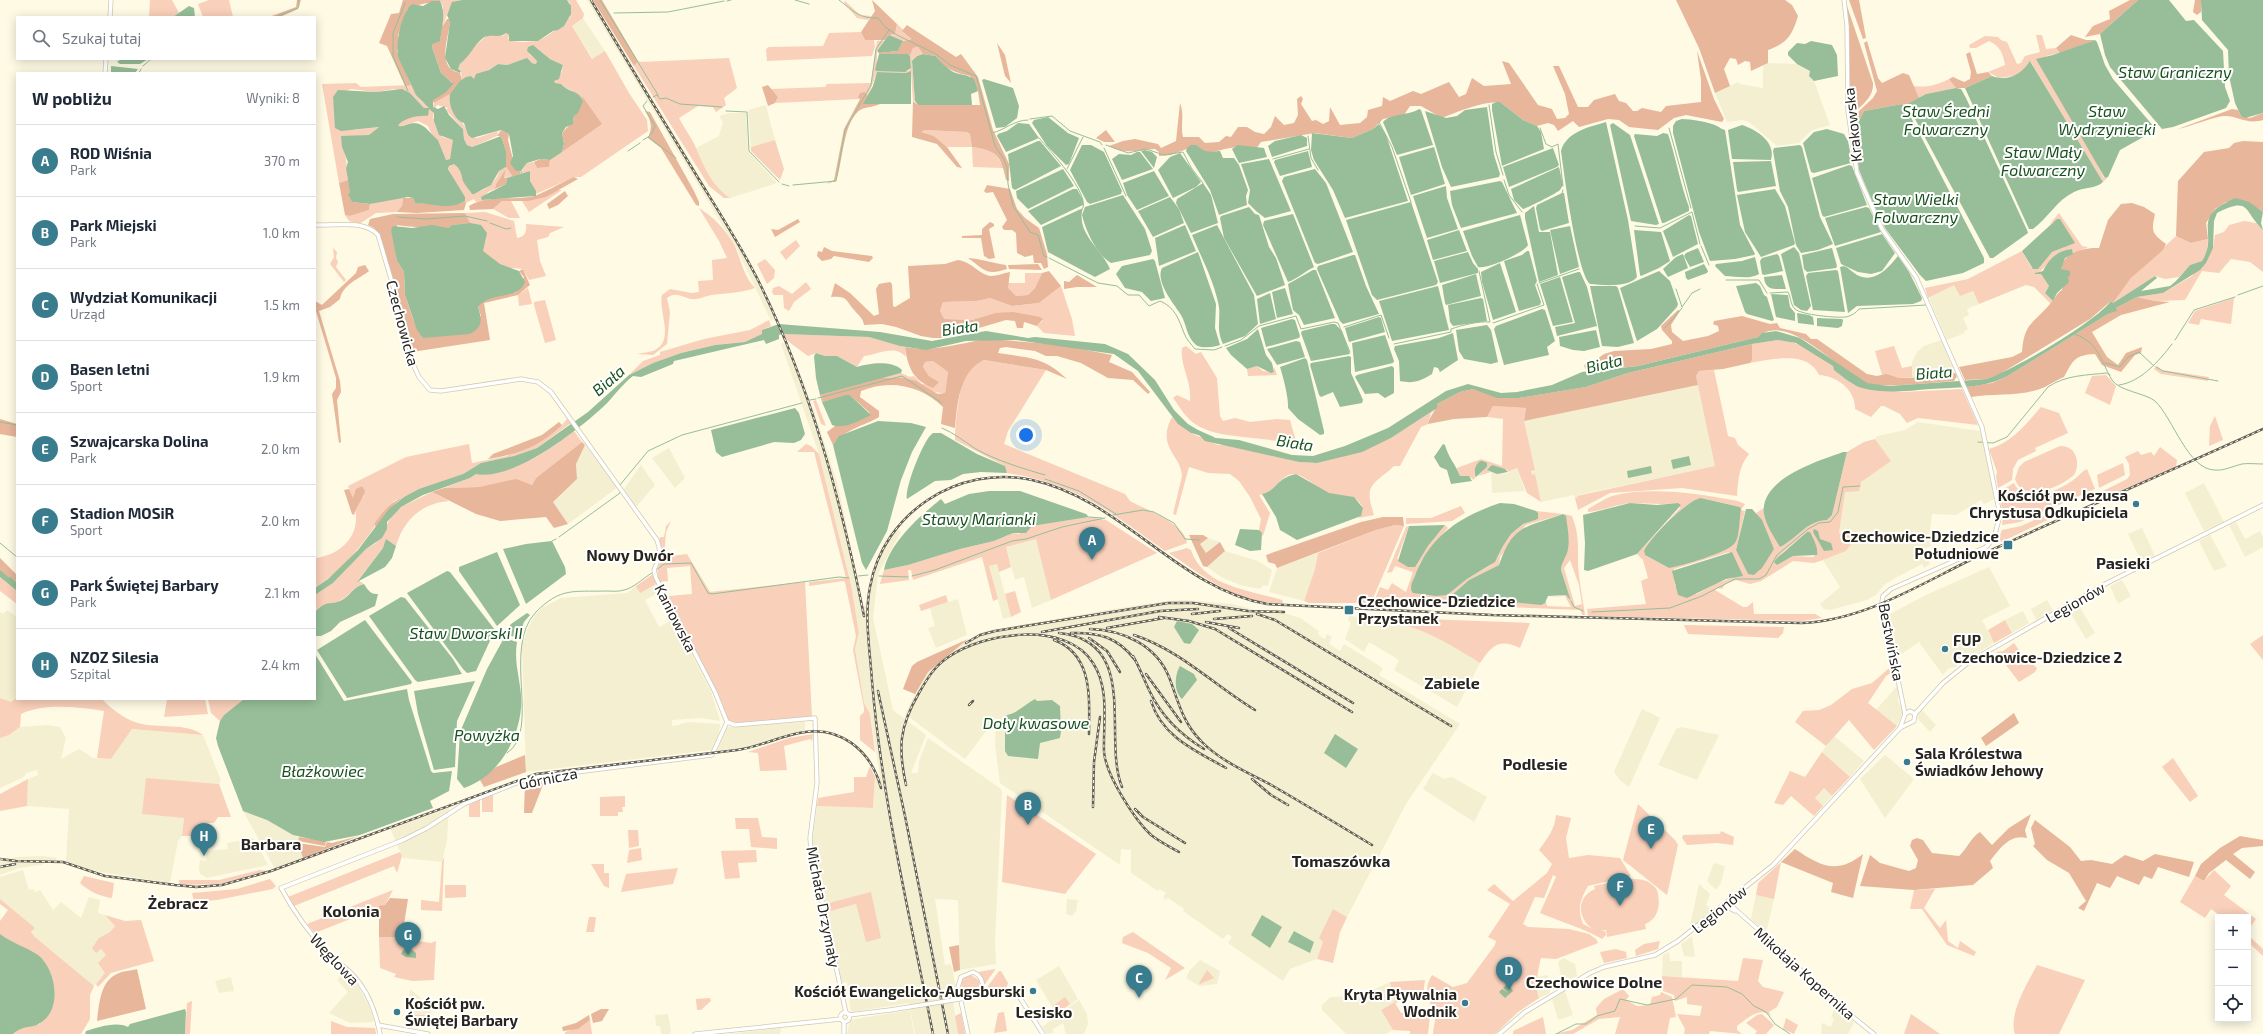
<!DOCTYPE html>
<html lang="pl">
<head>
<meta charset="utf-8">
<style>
	:root { --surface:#fff; --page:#f2f2f3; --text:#1f2937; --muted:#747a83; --line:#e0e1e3; --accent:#397c8d }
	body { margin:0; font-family:"Exo 2",sans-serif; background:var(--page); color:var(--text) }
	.controls { position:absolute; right:12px; bottom:12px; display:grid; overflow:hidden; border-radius:0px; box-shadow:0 2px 10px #0003 }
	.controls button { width:36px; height:36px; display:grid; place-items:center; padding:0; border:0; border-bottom:1px solid var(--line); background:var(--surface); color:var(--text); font:20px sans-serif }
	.you { position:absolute; left:1026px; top:435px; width:14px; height:14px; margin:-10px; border:3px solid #fff; border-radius:50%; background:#1a73e8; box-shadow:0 0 0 6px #1a73e833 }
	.badge { display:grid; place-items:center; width:26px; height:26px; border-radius:50%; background:var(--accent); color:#fff; font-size:13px; font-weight:700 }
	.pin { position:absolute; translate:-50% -33px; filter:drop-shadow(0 1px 2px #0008) }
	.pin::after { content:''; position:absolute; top:21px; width:14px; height:12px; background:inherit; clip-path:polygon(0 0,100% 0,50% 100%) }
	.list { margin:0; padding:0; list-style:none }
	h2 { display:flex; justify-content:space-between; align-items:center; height:52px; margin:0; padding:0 16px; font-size:17px }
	h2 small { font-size:13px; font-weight:400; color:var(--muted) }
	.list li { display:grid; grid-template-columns:26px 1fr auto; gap:12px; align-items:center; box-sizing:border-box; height:72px; padding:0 16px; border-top:1px solid var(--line) }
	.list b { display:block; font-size:15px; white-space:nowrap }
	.list p { margin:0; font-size:13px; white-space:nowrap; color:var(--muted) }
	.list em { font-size:13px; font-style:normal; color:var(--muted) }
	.icon { flex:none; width:22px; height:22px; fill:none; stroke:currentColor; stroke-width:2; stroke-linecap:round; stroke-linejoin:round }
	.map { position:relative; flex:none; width:2263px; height:1034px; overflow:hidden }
	.search { position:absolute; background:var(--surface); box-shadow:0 2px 10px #0003; left:16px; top:16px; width:300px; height:44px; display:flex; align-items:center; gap:10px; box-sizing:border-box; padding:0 14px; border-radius:0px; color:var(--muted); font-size:15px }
	.panel { position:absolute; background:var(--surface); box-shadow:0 2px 10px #0003; left:16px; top:72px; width:300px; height:628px; border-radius:0px }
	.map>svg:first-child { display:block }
</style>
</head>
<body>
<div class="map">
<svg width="2263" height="1034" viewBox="0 0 2263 1034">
	<rect width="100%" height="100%" fill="#fefae4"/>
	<g fill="#f5efd1">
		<polygon points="587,0 593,0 737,239 759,280 777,319 771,321 738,251"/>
		<polygon points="583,18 605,51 593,59 572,26"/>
		<polygon points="1768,63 1797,64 1807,68 1810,71 1809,76 1814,81 1830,125 1812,130 1799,143 1777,146 1749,122 1742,120 1727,122 1715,93 1738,82 1740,84 1763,88 1763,66"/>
		<polygon points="766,105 775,140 751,147 748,110"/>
		<polygon points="730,113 746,113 748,151 777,183 730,198 720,192 707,174 696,148 719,136 723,122 719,116"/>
		<polygon points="1954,284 1973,291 1979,304 1967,309 1969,315 1963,318 1968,329 1964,331 1965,333 1947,340 1929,298"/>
		<polygon points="1941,340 1955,373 1932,377 1912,377 1912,362 1917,352 1924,346"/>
		<polygon points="786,342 811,402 838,485 863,606 865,606 872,572 882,546 895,527 901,532 878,574 873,618 893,710 926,735 911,773 918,773 919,761 928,738 1001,789 1002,792 995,940 996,964 960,970 958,902 957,900 935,899 945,965 950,964 952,967 957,994 952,995 958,1034 915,1034 909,1003 851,1012 847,982 841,983 827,912 856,904 866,942 874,911 871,893 825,904 812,844 817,806 873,808 875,777 880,776 870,714 864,703 855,649 859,634 849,576 819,454 781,344"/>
		<polygon points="1698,385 1716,466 1578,495 1578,498 1575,498 1574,495 1541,502 1535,475 1532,475 1531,471 1535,470 1524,421"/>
		<polygon points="1918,422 1980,431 1989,464 1995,499 1984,504 1981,500 1956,515 1932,514 1929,539 1931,546 1924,549 1930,564 1924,568 1922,564 1899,576 1884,585 1876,595 1867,600 1830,610 1824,609 1820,604 1840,587 1823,560 1846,551 1852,543 1860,536 1839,533 1845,491 1891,461 1875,439 1877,436 1905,430"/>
		<polygon points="585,445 618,487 568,524 553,502 577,479 576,464"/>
		<polygon points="669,448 685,478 675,488 652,458"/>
		<polygon points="641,465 655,485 636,507 624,489"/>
		<polygon points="1517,468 1525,491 1492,493 1491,472 1506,474"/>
		<polygon points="2204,483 2224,522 2204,531 2185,493"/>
		<polygon points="2236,522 2245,539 2260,531 2263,537 2263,547 2245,557 2229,525"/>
		<polygon points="2142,528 2155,556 2142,563 2128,534"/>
		<polygon points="2210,535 2227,566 2214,571 2199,541"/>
		<polygon points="1036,538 1051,600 1032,608 1024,577 1015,580 1006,547"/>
		<polygon points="1208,538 1220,542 1206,553 1200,544"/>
		<polygon points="1225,551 1258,561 1272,570 1268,586 1264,585 1259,589 1240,585 1223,578 1207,567"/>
		<polygon points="1318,553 1315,569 1304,601 1269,592 1277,568"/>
		<polygon points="997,564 1011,617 1003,619 989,566"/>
		<polygon points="1989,567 2010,606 1982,620 1994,643 1955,667 1949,668 1943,675 1919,642 1897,657 1888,615 1928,594"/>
		<polygon points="2122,580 2131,596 2118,604 2110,586"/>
		<polygon points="656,584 660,592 645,600 659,627 674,619 712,694 720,721 702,718 672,720 672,726 680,725 680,724 688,722 720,724 719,733 712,750 526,772 522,645 527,630 535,615 542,608 561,598 627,593 636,586 640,592"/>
		<polygon points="958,599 967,635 936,648 928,628 935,626 930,608"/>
		<polygon points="1186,600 1232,604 1256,610 1284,611 1284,613 1300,618 1319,631 1318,634 1321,637 1325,639 1327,634 1332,637 1329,644 1340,651 1344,644 1383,668 1379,675 1460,724 1406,804 1375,864 1372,864 1372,869 1347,917 1334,910 1317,959 1290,969 1283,981 1228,943 1232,937 1227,934 1223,939 1183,911 1184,909 1168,898 1166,900 1163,897 1166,893 1159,889 1158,891 1131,873 1131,850 1121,849 1120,865 1000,783 995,745 996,718 965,759 905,714 915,694 903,689 912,666 986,631 1107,610 1167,601"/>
		<polygon points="2047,600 2053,611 2036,620 2031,609"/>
		<polygon points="2078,604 2095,633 2086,639 2068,609"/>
		<polygon points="7,610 17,617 17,697 11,703 0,698 0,612 3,614"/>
		<polygon points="2023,611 2029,623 2012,633 2005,620"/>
		<polygon points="1349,616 1399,622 1419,628 1444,640 1480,663 1457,707 1394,670 1399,660 1369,642 1364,652 1345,639 1351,623 1348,621"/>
		<polygon points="1898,685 1898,701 1903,712 1897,726 1876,710"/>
		<polygon points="1642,709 1660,718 1629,787 1620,780 1614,772"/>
		<polygon points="1921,709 1936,725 1930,732 1917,718"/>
		<polygon points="805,722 805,730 751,746 717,751 727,727"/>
		<polygon points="47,725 60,727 66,738 61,759 79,749 93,758 111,759 132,729 203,735 221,781 219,784 146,779 184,818 182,836 178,841 170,883 100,872 66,862 69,809 27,806 28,779 38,775 37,770 26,773 24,777 0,788 0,738 9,735 20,727"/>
		<polygon points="1681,727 1719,735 1697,780 1658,765 1676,729"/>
		<polygon points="1834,736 1864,761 1850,777 1822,752"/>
		<polygon points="1885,755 1914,779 1885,818 1860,779"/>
		<polygon points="1433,773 1444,779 1452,777 1487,797 1474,822 1423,789"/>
		<polygon points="1824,788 1832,796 1823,806 1815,798"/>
		<polygon points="449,806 447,841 442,862 403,858 390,828"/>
		<polygon points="243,811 267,820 293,835 299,837 298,845 303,858 275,869"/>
		<polygon points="253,838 268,865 207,878 200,874 199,869 200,860 206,861 207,851 228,849 227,843"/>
		<polygon points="43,856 57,858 56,862 46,862 41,865 19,868 0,875 0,862 16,857"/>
		<polygon points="1714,863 1725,866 1721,883 1716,890 1707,881"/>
		<polygon points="23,870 29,890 33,889 35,892 40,890 53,910 61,902 81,918 89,897 100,900 98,913 105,915 115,926 110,932 99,938 101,949 106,955 105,973 94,986 35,937 31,932 34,929 0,899 0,877"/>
		<polygon points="1699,884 1710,894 1706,905 1713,910 1689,930"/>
		<polygon points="1756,895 1774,899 1766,933 1751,919"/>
		<polygon points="1067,899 1078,900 1076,911 1072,916 1066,914"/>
		<polygon points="1692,936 1695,957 1684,956 1681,944"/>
		<polygon points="1669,952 1670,961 1682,961 1682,977 1662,976 1663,955"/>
		<polygon points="1563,958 1575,964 1577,976 1563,985 1558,962"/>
		<polygon points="1200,960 1220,971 1217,984 1199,986 1186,978 1190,970"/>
		<polygon points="1059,966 1078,999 1057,1015 1036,980"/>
		<polygon points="345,971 359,987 369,1006 374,1020 372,1022 350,1023 329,1013 348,992 337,980"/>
		<polygon points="1548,975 1550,993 1539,998 1536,992 1537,977"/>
		<polygon points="231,977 234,991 219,993 215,981"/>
		<polygon points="1390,982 1395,1003 1381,1010 1393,1030 1386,1034 1346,1034 1322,1010 1322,1005 1330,997 1360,996"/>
		<polygon points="410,989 431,1007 432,1026 406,1025"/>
		<polygon points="1565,991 1573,1015 1558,1020 1552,999"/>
		<polygon points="1079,1000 1087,1014 1088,1024 1084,1034 1066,1034 1063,1023 1052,1030 1054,1033 1047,1034 1042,1027"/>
		<polygon points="1835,1007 1854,1022 1848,1034 1821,1034 1822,1023 1831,1027 1834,1019 1831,1017"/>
		<polygon points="910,1010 914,1034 847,1034 850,1020"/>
		<polygon points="668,1014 671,1031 670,1034 661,1034 660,1026 656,1026 655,1015"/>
		<polygon points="781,1028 780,1034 727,1034"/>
	</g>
	<g fill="#f9d0ba" fill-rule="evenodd">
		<polygon points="150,0 172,0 179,13 173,17 149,17"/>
		<polygon points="209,0 229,0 233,17 203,17 198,4"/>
		<path d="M444 0H462C447 2 448 17 442 27L443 6 440 1Z"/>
		<path d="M567 0H576L584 14 583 18 572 26 592 59 605 51 629 93 647 120 648 131 581 177H574L536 194 530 181V171L520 174 527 163 534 162 537 168 549 167 550 160 601 124 571 90 555 84 554 81 562 72 563 65 550 59 537 48 529 54 537 61 536 64 524 60 507 65 498 64 474 79 466 77 462 80 461 71 458 69C460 61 481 39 487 36 492 34 499 35 503 36L506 33 509 35 508 39C515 43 528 42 536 41 543 41 565 23 570 17V3Z"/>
		<polygon points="845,1 860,15 871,16 868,20 857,18 844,3"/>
		<polygon points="897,24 913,39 901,41 889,35 895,34"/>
		<polygon points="861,32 865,40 874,40 875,47 872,56 767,61 766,49 769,47 823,46 829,33"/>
		<path d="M2036 35H2042L2046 49 2056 48 2060 53 2046 56 2104 178 2108 177 2103 182 2031 62 2018 75 1999 78 1988 72 2005 65C2003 53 2000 46 1989 41L1976 48H1970L1969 45 1985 36 1998 37 2001 40 2007 42 2017 64 2021 63 2025 56 2040 52Z"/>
		<polygon points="886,40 877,51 877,71 908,71 911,68 910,56 913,48 918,47 923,54 917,56 912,62 915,101 913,101 911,71 906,73 877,72 868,96 865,92 860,99 775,103 778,97 771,89 825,87 827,84 871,83 877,41"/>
		<path d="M729 58 737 88 724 98 726 105 716 112 713 107 698 106 679 118C684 128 692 138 696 148 704 167 712 186 730 198H724L709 186 634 66 638 61 641 62Z"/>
		<path d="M1949 79 1956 88 1926 94 1919 98 1913 86C1927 88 1937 85 1949 79Z"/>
		<path d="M356 83 361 87 411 85 421 101 429 106V108H424L410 93 394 89 376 92 351 89 333 97V102L354 130 379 127 369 135 360 136 342 147C349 160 345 166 348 180L339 183 322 84Z"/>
		<path d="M450 94C447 112 465 119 468 135L477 138 498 131 497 136 472 147 467 145 464 139 463 129 446 110 448 108 437 105 435 109 433 107 434 103Z"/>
		<polygon points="429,109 434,111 433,117 442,137 454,140 450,159 446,160 438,140 433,137 428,126 418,121 398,127 398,125 408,117 424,115"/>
		<path d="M925 130 965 132 970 134 972 147C992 149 994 150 1004 168L973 167 972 147H947L934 136 920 132Z"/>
		<polygon points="775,140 784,169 780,180 751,151 751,147"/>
		<path d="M452 164C461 164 461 174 464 181 466 185 469 188 470 192 481 195 497 182 499 171L506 167 513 177 504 178 506 170 496 184 495 189 488 192 482 200 485 201 476 202 474 199 466 203 448 168Z"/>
		<polygon points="556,190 562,190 529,212 522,201 546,197"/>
		<polygon points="396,198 403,198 402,206 397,212 376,213 359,224 349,221 345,215 350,216 369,210 370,204"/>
		<polygon points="502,201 511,201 520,218 509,218 493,209"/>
		<path d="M699 208C712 216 724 228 732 241 741 256 742 275 755 288 740 293 727 293 712 295 705 296 698 300 691 299 682 297 676 291 667 298L670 312 667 344 653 355 637 354C643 352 649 353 655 350 675 339 658 312 662 295L670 289 692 293 699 292 698 281 713 280 712 260 727 258 719 241Z"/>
		<path d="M485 212 514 221 517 238C525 237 527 231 526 224L564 227 550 233 548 237 537 240 540 261 546 276 529 280 523 269 512 268 501 282 452 225 469 223 465 213Z"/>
		<path d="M2059 213 2082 246 2088 247 2073 254 2072 249C2051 251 2051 267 2035 274H2041L2049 286 2045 292 2053 301 2051 304 2034 287 2026 285 1979 304 1973 291 1960 296 1954 285 1928 298 1925 288 1968 279 2022 251 2031 267 2035 269 2052 252 2072 244 2053 222 2049 225Z"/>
		<polygon points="2244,221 2256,223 2263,230 2263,272 2250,262 2231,259 2219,273 2202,271 2185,300 2155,301 2137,297 2163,293 2192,276 2213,248 2215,235 2224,232 2229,225"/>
		<polygon points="2176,236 2191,243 2208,239 2207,253 2202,261 2190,265 2179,277 2165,279 2155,276 2113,303 2131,278"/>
		<polygon points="796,240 800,246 786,260 780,252"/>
		<polygon points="333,248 337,252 336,258 338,262 336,267 346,280 344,282 330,264 334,257"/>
		<polygon points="765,259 775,270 774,278 767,284 757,264"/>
		<polygon points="1025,273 1042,273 1035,288 1028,295 1016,296 1007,288 1008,283 1025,283"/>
		<polygon points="806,282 811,289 794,302 789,311 784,308 783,295 774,295 772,292 773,288 779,286 792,294"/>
		<polygon points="1061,286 1072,319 1075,336 1044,333 1037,326 1043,320 995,313 972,320 943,319 940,311 943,302 977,301 990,298 1012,306 1039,303"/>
		<polygon points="528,288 532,304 519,306 518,295"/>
		<polygon points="2234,298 2231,324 2201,319 2199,325 2188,323 2195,311"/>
		<polygon points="545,300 556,340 545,343 534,305 534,302"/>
		<polygon points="769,320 771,326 762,330 763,334 745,342 715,345 681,353 653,363 629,375 643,361 660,355 660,352 704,339 750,330"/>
		<path d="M782 334 869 337 905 347 906 357C895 344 879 354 864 356L857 367 837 356H825L817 353 808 356 789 342Z"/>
		<path d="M1778 340C1800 341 1816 354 1833 366L1834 370 1854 385 1902 392 1962 389 1978 425 1918 418 1907 423 1900 414 1884 406H1881L1871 417 1855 409C1856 390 1837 376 1819 375 1817 371 1814 367 1811 365 1798 353 1765 360 1750 363L1752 360V344Z"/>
		<path d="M1186 346 1196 354 1201 352 1217 378 1220 416 1223 421 1235 418 1250 422 1277 419 1290 420 1295 438V446C1263 433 1212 443 1188 418 1182 412 1178 404 1173 398L1177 395 1190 401C1192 381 1180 367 1182 348Z"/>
		<polygon points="1894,346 1902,368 1912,366 1912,377 1899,378 1882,375 1875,351"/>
		<path d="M984 360 1046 370 1008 431 1004 444 1125 494 1130 501C1146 510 1185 523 1187 543L1165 551C1109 511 1077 484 1007 473L1005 466 955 440C955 424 959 390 965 375 969 367 976 363 984 360Z"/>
		<path d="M933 361 948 372 945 393C933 394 927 387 916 382 906 377 892 379 881 378L901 373 910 377 914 376 922 384 939 382 929 376 923 367 925 362Z"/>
		<polygon points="1257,366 1263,371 1274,372 1274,367 1277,375 1248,376 1247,369"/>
		<polygon points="2157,366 2162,370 2209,377 2208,381 2161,374 2154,369"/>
		<path d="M1714 370 1728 436 1735 438 1738 445 1749 454C1739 466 1738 480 1737 496L1682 488 1610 493 1578 510 1575 498H1578L1577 496 1715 466 1696 376 1699 371Z"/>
		<polygon points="2106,375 2116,386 2110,405 2085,393 2092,376"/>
		<polygon points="816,400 826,426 821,424 813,401"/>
		<polygon points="1493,406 1526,408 1524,421 1535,470 1531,471 1532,475 1535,474 1541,502 1527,493 1517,468 1508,472 1508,470 1494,467 1487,470 1491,472 1478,476 1487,467 1476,466 1474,473 1476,477 1473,480 1472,478 1460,476 1457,468 1481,459 1502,466 1503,419 1487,417"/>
		<path d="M2041 407 2059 413 2068 433 2035 448 2036 451 2018 460 2013 469 2012 480 1998 488 1996 477 1997 472 1989 449C2013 442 2025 425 2041 407Z"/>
		<path d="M1437 408 1431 413 1428 424 1421 427 1400 466H1394C1374 485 1363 483 1374 515L1359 518 1363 508C1356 492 1342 498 1328 493 1318 489 1305 476 1296 474 1283 473 1279 485 1271 491 1268 494 1263 494 1259 495L1270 513 1263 536 1259 530 1261 519 1250 497 1239 481 1230 474 1208 473 1189 467 1176 515 1173 514 1182 476C1181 454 1156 448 1172 417L1191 433 1218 445H1232L1299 462 1317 463 1362 451 1391 438Z"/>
		<polygon points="2215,416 2223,440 2209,446 2210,426"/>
		<path d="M567 419 571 423 537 448 514 456 481 463 463 474 394 501 374 524 375 526C359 550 339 572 315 588V558C340 555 361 536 355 509L364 496 362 486 357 489 353 499 348 486 406 457 469 444 472 463 507 456 562 425Z"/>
		<path d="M574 431 582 442 536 478 532 485 516 480 479 487 444 488 470 478 476 474C504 480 551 449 574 431Z"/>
		<path d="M1875 439 1891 461 1861 482 1859 491 1845 492 1839 533 1861 537 1852 543 1846 551 1823 560 1814 563 1793 561 1761 581 1750 584 1736 580 1725 584 1722 589 1718 588 1715 590 1743 607H1747L1753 602 1754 614H1815L1822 618 1802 621 1588 616 1587 609 1646 604 1641 581 1648 578 1643 560 1637 554 1680 508 1678 503C1662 505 1647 503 1631 503 1617 504 1602 511 1588 512V509C1595 505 1604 499 1612 496 1650 486 1700 494 1738 501L1745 504 1741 510 1745 511 1736 550 1748 574 1758 572 1774 549 1756 513 1764 508V515L1780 547C1797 539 1806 521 1827 520L1832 515 1847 452 1864 442ZM1702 498 1740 507 1737 535 1733 545 1669 568 1645 555 1644 553C1653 538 1684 501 1702 498ZM1807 532 1818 552 1813 557 1793 556 1777 565 1782 553ZM1729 552 1739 575 1715 584 1697 594 1675 586 1674 569Z"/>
		<polygon points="806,444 811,446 819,454 851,585 859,633 855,649 864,703 870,714 875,752 860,740 860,716 864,712 864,708 853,650 856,636 845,582 843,581 809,586 809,582 846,578 814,452 797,452"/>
		<path d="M2060 446C2076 445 2081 463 2074 475 2060 487 2023 504 2015 479L2019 467 2024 462Z"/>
		<polygon points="2160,447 2177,460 2176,467 2103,498 2101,492 2127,479 2130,475 2129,464 2125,457 2138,451 2141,455 2151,452 2154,456"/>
		<polygon points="2123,463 2125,475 2099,488 2097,475"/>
		<path d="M2087 469 2095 489 2020 522 2002 525 2003 516 1999 492 2014 483C2024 505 2058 491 2072 481 2078 477 2081 472 2087 469Z"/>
		<path d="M432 492 449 501C421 503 403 521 396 546L387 540 383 548 358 580 364 584C353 586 350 596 341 600 330 606 324 604 315 612V595L333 583 366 549 376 543 393 514 401 507Z"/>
		<polygon points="1461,506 1465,513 1452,521 1406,524 1406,518 1431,518"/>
		<path d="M1536 511 1563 514 1526 525 1500 557 1499 565 1469 580 1451 596 1505 602 1545 603 1546 601 1547 606 1571 607 1565 596 1547 597 1566 595 1571 601 1561 570 1562 562 1566 556 1564 514 1572 516C1579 533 1578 547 1578 565 1579 582 1583 599 1585 615H1582L1581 610 1482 606 1415 599 1414 607 1373 604 1380 587 1388 590 1392 583 1406 592 1413 572 1395 566 1392 572 1387 573 1406 527 1409 526 1397 559 1415 566 1428 546 1445 525 1448 528 1420 563 1411 588 1447 595 1467 579 1491 565 1498 557 1503 546 1511 534 1523 524 1538 519V513ZM1570 560 1579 585 1582 604 1575 606 1564 568Z"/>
		<polygon points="2052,512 2054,517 2001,542 1999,538 2002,530 2021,526"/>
		<polygon points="1089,517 1106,520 1157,553 1051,600 1036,539 1006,547 1011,567 999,572 997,564 989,566 998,599 993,601 982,557 913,580 911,570 908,570 909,580 880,584 884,570 908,565 960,549 994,541 1013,533 1019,534 1032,526"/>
		<path d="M671 521 666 532 664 557 687 554 710 592 805 582 812 717 743 723 727 722 722 703 670 602 669 596 692 594 690 566 667 568 668 581 659 582C654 567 663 564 662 550 662 545 658 543 660 537H664L666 526Z"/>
		<polygon points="1395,525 1404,526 1371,603 1309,603 1304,601 1315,569 1318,553 1376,530"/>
		<path d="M1187 548 1191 550C1203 587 1250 590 1282 600L1283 603C1243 608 1200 574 1169 553Z"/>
		<polygon points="653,574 656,584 640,593 636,586"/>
		<polygon points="0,577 17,591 17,604 0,591"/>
		<polygon points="1015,591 1021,612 1011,617 1005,594"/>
		<polygon points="946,595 948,602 921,611 919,605"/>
		<path d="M1372 617 1530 623 1520 648C1499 638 1492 645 1480 663 1442 639 1417 625 1372 617Z"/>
		<polygon points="2005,620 2012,633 1994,643 1988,630"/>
		<polygon points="1684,625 1784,627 1783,633 1778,638 1688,634"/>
		<polygon points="2263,635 2263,660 2250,644"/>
		<polygon points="2014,643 2023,656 2037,668 2035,672 2019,682 1996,652 2003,651"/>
		<polygon points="1894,664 1895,671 1886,676 1868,703 1897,726 1874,750 1849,720 1826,746 1795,722 1803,711 1819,710 1831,705 1852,689 1872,683"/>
		<path d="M17 697V699H102C110 708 126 720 138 723 158 729 186 722 203 735L132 729 111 759 97 758 104 711C76 707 46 703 21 714L20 727 9 735 0 738V698L11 702Z"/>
		<polygon points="167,699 205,699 208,714 164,717"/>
		<polygon points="208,699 244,699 224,715 220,721 211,713"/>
		<polygon points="813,734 812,741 810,739 784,746 787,770 760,771 758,753 748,752 789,738"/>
		<polygon points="1822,752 1850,777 1832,796 1824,788 1815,798 1823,806 1814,816 1791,796 1783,805 1774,803 1790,771 1805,777"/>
		<polygon points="2173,758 2198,796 2190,802 2162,767"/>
		<polygon points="870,766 875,777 873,808 817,806 818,798 854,792 854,777 866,777"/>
		<polygon points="146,778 219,784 231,817 218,817 214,823 201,823 200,836 182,836 184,818 142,814"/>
		<polygon points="28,779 27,806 0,811 0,794"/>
		<polygon points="493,794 493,812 482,812 482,798"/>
		<polygon points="1007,795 1096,854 1065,894 1002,882"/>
		<polygon points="625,796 625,807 622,807 623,812 618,812 618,816 600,816 600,797"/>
		<polygon points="480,799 480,817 469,817 469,805"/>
		<polygon points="1638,804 1675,840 1678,845 1667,895 1623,860"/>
		<path d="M1556 815 1571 818 1566 838 1569 858 1588 855 1620 858 1631 876 1588 886C1580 900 1577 909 1583 924L1593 929C1577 919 1576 897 1595 889L1594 886C1613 883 1644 870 1657 890 1661 903 1659 919 1645 924L1646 929 1607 937 1606 930H1601L1605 931 1606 935 1602 939C1583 928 1561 922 1540 913L1556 877 1553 875 1544 898 1535 897 1523 924 1528 927 1569 929 1589 934 1596 939 1598 943 1556 959 1541 958C1538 972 1534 985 1539 998L1518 1012 1495 1034H1433C1433 1030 1436 1018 1435 1016 1430 1001 1422 991 1432 975L1453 987 1467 983 1495 945 1496 941 1488 937 1510 904 1487 890 1494 884 1513 901 1547 873 1552 864 1539 850C1547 839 1555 829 1556 815Z"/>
		<polygon points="735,818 758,818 762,837 777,838 777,849 751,847 749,829 736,829"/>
		<polygon points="628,830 638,830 639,846 629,848"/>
		<polygon points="1721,831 1734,837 1733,845 1717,843 1687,845 1682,838 1683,835 1720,834"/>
		<polygon points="641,848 642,860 627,863 629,850"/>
		<polygon points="756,850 757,862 738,863 740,878 725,879 721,851"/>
		<polygon points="400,852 402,856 397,873 394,866 294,906 288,897"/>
		<polygon points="444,857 442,911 421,910 421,900 439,902 442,862"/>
		<polygon points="1781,862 1774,899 1756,895 1758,883"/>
		<polygon points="591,864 604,864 604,873 609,873 609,888 604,886"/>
		<polygon points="678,868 673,884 621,892 626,874"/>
		<polygon points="260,870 269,871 220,884 179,885 179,880 219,880"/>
		<polygon points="2214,870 2231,886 2224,895 2256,919 2248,930 2248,917 2222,917 2211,909 2205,918 2180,902 2195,876 2204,881"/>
		<path d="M84 876 114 883 112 898C99 896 90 892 80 883Z"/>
		<polygon points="270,879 276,886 273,889 217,900 194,902 192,893 237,889"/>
		<polygon points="445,885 466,885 466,897 445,898"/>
		<polygon points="1935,889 1924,908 1940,928 1946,920 1948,941 1958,948 1960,941 1976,952 1974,956 1947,945 1922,909 1910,909 1914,890"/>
		<polygon points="393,890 385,905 315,933 307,924"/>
		<polygon points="871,892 881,938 866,942 856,904 827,912 825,904"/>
		<polygon points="0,899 35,928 31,932 35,937 94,986 90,995 90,1019 81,1034 13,1034 19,1028 40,1024 38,956 12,943 0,934 0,921 8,910 0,904"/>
		<polygon points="1333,909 1347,917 1340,932 1333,963 1317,959 1323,942 1319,938"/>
		<polygon points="105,915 125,921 141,920 154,961 111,973 98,987 96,984 105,973 98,963 106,955 101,949 96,953 92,948 99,938 110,932 115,926"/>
		<polygon points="589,917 596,917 594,932 586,932"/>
		<polygon points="1133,932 1185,968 1165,980 1171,968 1148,953 1122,943 1123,937"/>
		<polygon points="387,936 431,943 436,941 434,980 412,981 394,977 396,974 380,968 379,937"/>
		<polygon points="2249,936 2263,949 2263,956 2248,942"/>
		<polygon points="1660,941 1658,949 1636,956 1635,950 1644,944"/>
		<polygon points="1616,949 1626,952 1627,958 1604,963 1600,952"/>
		<path d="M1743 958 1763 960 1758 981 1763 987 1784 992 1777 1007 1769 1012 1771 1016C1759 1006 1747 1019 1737 1026V1030L1742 1034 1710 1031 1709 1034H1684L1685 1029 1677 1014 1700 1016 1702 1006 1687 1004V997L1675 1001 1674 995 1663 991 1662 976 1738 981Z"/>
		<path d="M2037 965 2085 980 2059 1034H2015C2008 1014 2028 982 2037 965Z"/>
		<polygon points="995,969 995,970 985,984 978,972"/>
		<polygon points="1207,970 1214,978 1200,984 1199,983"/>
		<polygon points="999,971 1001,971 1008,983 1006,990 989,990 988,986"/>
		<polygon points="971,975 980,981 979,988 973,994 963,996 961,982 966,976"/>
		<polygon points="1425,980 1423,995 1395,1003 1401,1013 1428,1009 1430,1016 1428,1034 1410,1034 1410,1031 1393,1030 1381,1010 1395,1002 1390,982"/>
		<polygon points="1623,989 1629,996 1626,1000 1637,1006 1650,1005 1652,997 1660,995 1661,992 1672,997 1676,1017 1670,1018 1667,1034 1615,1034 1620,1017 1599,1019 1573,1034 1554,1034 1572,1030 1597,1015 1596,1008 1604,999"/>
		<polygon points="1065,997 1070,1004 1057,1013 1053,1006"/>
		<polygon points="710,998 711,1001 701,1010 697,1010 696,999"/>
		<polygon points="192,1001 190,1034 185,1034 187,1003"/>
		<polygon points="1004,1012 1007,1031 994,1033 998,1013"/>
		<polygon points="961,1013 965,1034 958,1034 955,1016"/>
		<polygon points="1762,1014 1774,1025 1766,1034 1755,1034 1757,1031 1746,1023 1757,1015"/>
		<polygon points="1911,1014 1940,1034 1904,1034"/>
		<polygon points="412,1015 429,1015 429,1024 413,1024"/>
		<polygon points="1543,1017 1546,1034 1513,1034 1513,1031"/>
		<polygon points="1786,1018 1798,1025 1794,1034 1783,1029"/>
		<polygon points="590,1020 592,1034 565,1034 565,1032 582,1026"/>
		<polygon points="331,1021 347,1027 375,1028 376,1034 331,1034"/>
	</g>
	<g fill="#e7b69b">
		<polygon points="297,0 301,0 298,9 280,17 269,17 296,7"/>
		<path d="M403 0H444C430 3 419 3 407 10L398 35 399 45 397 51 411 85 405 86 387 46 379 43 391 14 399 13Z"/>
		<polygon points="593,0 602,0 638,61 634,66"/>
		<polygon points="872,0 897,24 895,34 889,35 886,40 865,40 861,32 875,11"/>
		<path d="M1676 0H1785L1792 5 1798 16C1792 36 1787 43 1768 50V63L1751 71 1750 62 1745 61 1738 65 1736 59 1730 58 1724 69 1730 86 1715 93 1699 48Z"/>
		<polygon points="1849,0 1859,0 1866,38 1863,39"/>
		<polygon points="2130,0 2138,0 2100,34 2085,37 2093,26 2110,19 2109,11"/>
		<polygon points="2195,0 2202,0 2201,12 2197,15 2193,12"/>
		<path d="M1846 3 1873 83C1874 99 1859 106 1850 118L1849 24Z"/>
		<path d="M447 19H450V22C449 35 438 63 454 71 456 72 458 72 460 73L462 80 450 94 434 103 432 100 454 82 452 83 441 73 432 47 433 44 440 40 442 27Z"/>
		<path d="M907 25 956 57 961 54 978 77 993 130 1009 164V181L1006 180C1001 155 996 150 972 147L970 134 966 132 925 130 921 132 934 136 947 147 962 168 957 167 937 144 912 137 913 101 918 105H980L978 91 970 76C956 73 944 69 936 56L923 54 918 47 913 48 910 56 908 54H879V53L898 51 903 41 912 39 902 31Z"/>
		<polygon points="2071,35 2086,40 2095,40 2060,53 2056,48"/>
		<polygon points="1867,41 1878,78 1882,83 1903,73 1909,75 1919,98 1909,103 1908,106 1902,104 1864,111 1858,123 1853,127 1852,132 1850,122 1858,112 1873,98 1877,91 1864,43"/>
		<polygon points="997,43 1005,55 1011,83 1005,76"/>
		<path d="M1697 51 1714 99 1724 119 1722 122 1686 115 1674 118 1658 130 1629 127 1619 120 1608 119 1579 127 1573 121 1558 131 1554 125 1548 123 1537 126 1523 120 1500 102C1480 102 1460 111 1442 118L1421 106H1410L1404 115 1383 119 1373 129 1352 138 1315 133 1261 142 1256 149C1239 143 1224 150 1207 153L1203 151 1197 145 1171 155 1159 156V152L1155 149C1138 150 1125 155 1109 146L1123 141 1135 139 1158 144 1161 148 1176 141 1180 103C1185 117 1180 124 1183 137H1199L1205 143 1219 142 1226 136 1231 137 1238 127H1247L1255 132 1264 134 1271 127 1275 116 1284 125 1294 123 1298 115 1297 99 1301 96 1303 99 1301 104 1312 121 1316 120 1323 124 1329 121 1330 107 1340 125 1360 123 1367 117 1368 110 1382 106 1383 97 1390 101 1413 91 1421 94 1449 82 1459 97 1466 94 1472 78 1484 86 1511 84 1502 61 1509 63 1538 105 1552 109 1557 119 1565 118 1569 114 1565 94 1553 66H1559L1578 107H1588L1594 100 1615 94 1619 101 1626 103 1633 111H1637L1642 108 1661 112 1666 106 1701 102V80Z"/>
		<polygon points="1970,52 1977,74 1988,72 1992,76 1965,88 1956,88 1949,79 1953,77 1964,82 1970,79 1971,72 1966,54"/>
		<polygon points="768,85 778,97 775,103 768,106 762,87"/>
		<path d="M865 92 868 96 864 104H880C874 107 867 107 862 109 843 118 843 163 836 181L826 184 834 180 844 129 860 99 858 97 860 93Z"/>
		<polygon points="582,96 602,124 562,152 564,144 562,133 574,120 574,116 583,101"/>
		<path d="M2232 109 2238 110 2241 116 2250 118 2263 113V120C2245 125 2238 115 2223 116 2210 118 2192 126 2178 129Z"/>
		<path d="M645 111 650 112 694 191 699 202V206L696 205 661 148 648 138C653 127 651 120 645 111Z"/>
		<polygon points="501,130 509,134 508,140 516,171 520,171 520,174 513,177 506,167 506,151 501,136 497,136"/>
		<polygon points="1106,130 1115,142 1104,142 1096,138"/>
		<polygon points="2243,141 2263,142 2263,212 2259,209 2226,202 2215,209 2206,223 2208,239 2191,243 2176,236 2178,181 2204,152 2229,148 2234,143"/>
		<polygon points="540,159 550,160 549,167 537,168 534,162"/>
		<polygon points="506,169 504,178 507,178 506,184 495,189 496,184"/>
		<path d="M574 177 578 179 546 197 528 201H502L493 209 470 210 469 206C487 195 510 200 530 197 539 196 564 181 574 177Z"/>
		<polygon points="348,180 352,202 370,204 369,210 350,216 345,215 339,183"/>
		<polygon points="987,185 1010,189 1017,209 1025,218 1039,228 1047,254 1048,267 1044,269 1041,263 1034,263 1033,255 1025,257 1017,253 1016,233 1012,230 1004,230 1002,227 1007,220 993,192 986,193 984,191"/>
		<polygon points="565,191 568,196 558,205 549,209 547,204"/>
		<polygon points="403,198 413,198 415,203 459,204 465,201 466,203 464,210 417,213 397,212 402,206"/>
		<path d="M2132 203 2144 207 2155 214C2151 232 2152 233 2166 244L2163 250 2131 278 2113 303 2111 301 2090 319 2000 374 1987 379 1965 380 1959 367 2012 357 2022 352C2024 323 2033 324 2050 304 2055 299 2056 294 2062 290L2066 271 2061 269C2062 253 2085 247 2099 248L2108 220 2121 204Z"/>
		<path d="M465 213 470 223 452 225 448 228C431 227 414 228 397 225L395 247 397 261 404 272 405 295 413 319 423 338 481 316 478 307 482 301 492 297 516 292 524 277 519 271 523 269 530 285 518 295 484 303 490 340 412 352 382 243 374 228 368 225 370 219 393 214Z"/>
		<polygon points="798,219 800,222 775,237 771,229 778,230"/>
		<polygon points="990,222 994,224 994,226 989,229 995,258 989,259 984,256 981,238 962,238 962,236 982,235 982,229"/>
		<polygon points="824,247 832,251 872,256 873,258 869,262 834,256 831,259 822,261 817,256 818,251 822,252"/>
		<path d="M968 258C982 259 993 263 1006 265L1007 269C986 276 985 270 968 258Z"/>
		<path d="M958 260C973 262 979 275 991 276 997 276 1004 273 1010 272L1008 288 1016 296 1028 295 1035 288 1042 273 1049 271 1061 286 1039 303 1012 306 990 298 977 301 943 302 940 311 944 319 972 320 995 313 1013 312 1040 317 1043 319 1037 326 1024 322 1023 328H1017L1015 321 1006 320 945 338H933L921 336 896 327 882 324 864 325C863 318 859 316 855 311 845 300 848 296 831 297L835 283 850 293 874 316 879 314 876 289 879 284 890 282 892 284 893 306 895 307 910 298 908 266 945 264Z"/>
		<polygon points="1038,264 1042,270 1009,269 1008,265"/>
		<path d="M365 265 369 271C359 279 343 284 340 299L330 307 319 311 340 381 341 392 337 400 341 442 339 443 332 394 336 388V378L315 308V301L322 305 356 273 358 267Z"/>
		<polygon points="1077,275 1097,287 1077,287 1064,289 1064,281 1069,282"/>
		<path d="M2137 297 2155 301 2170 302 2121 315 2092 332 2107 357 2118 365 2126 353 2142 347 2141 353 2135 355 2121 372 2102 365 2095 354C2075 355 2073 360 2064 377 2056 380 2051 384 2045 387 2022 397 1995 393 1971 397L1967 387 1992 383 2006 377 2108 314 2116 311V308Z"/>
		<path d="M1678 310 1680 311 1671 325 1672 332 1683 341 1708 336 1719 331 1718 326 1713 324 1714 321 1742 316 1770 324 1777 323 1780 328 1806 334 1811 339H1817L1867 374 1877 376 1886 374 1899 378 1932 377 1955 373 1957 376 1954 381C1934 382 1883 389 1866 383 1840 373 1789 310 1758 337L1638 366 1587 371 1584 366 1586 363 1593 362 1604 354 1614 351 1651 349 1672 344V341L1662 330 1661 326Z"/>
		<path d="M990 339 1061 345 1112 355 1109 362 1132 372 1150 392 1148 394 1133 380 1108 378 1081 363 1057 356H1046L1035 351 1006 347 1000 348 998 353C1028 358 1043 356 1067 379L1046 370 984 360C960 370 957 404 955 428L941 424 943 407C921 385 889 379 861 391L860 397 879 411V417C864 426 843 430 833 445L827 432 835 426H839L870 413 850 395 822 402 820 395 881 378H904L916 381 938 394 945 393 948 372 933 361 925 362 923 367 929 376 939 382 933 388C913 380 908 368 905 347 935 353 961 342 990 339Z"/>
		<path d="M1752 344V360L1750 363 1723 369 1699 371 1696 376 1698 385 1524 421 1526 408 1493 406 1487 417 1454 419 1428 424C1430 416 1436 410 1437 404L1460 392 1473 389 1519 398 1586 387 1628 373Z"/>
		<polygon points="0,419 17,424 17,437 0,434"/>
		<path d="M559 422 562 425C539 447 519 454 488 459L493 454 542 435Z"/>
		<polygon points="582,442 585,445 576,464 577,479 553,502 568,524 554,528 546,517 500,521 476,514 432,492 444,488 479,487 516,479 532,485 536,478"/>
		<path d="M362 486 365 491C363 500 356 506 354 515L352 514 344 490 349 489 353 498 356 489Z"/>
		<path d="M404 497 397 502 376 527 374 524C383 512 390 502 404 497Z"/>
		<polygon points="1383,517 1403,517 1404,526 1395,525 1376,530 1277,568 1275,564 1268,562 1266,555 1361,522"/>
		<polygon points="1189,535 1203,535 1208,538 1200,544 1206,553 1220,542 1225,551 1207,567 1203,566"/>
		<polygon points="0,558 17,575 17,583 11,577 4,578 0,569"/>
		<polygon points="968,639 928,672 915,694 903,689 912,666 917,662"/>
		<polygon points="2014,713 2019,723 1986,746 1981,738"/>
		<polygon points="525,755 526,772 484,787 480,780 496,767"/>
		<polygon points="546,777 532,813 524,813 525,783"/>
		<path d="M2031 814 2025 830 2027 838C2009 834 2000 849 1990 861L1993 868 1973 885 1914 890 1860 886 1870 855 1880 863 1909 871 1916 868 1918 860 1910 846 1912 840 1917 838 1923 840 1932 853 1959 856C1967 849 1971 837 1980 832L1992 845 2009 828Z"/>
		<polygon points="2035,820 2070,847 2081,861 2091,860 2112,864 2125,855 2143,861 2155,854 2194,862 2189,877 2158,867 2152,879 2144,876 2139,885 2117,876 2110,888 2097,883 2084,911 2078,908 2086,901 2069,873 2047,860 2033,846 2035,844 2031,828"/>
		<polygon points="359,836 303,858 298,843 325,847 327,842 332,843"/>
		<polygon points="2240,836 2263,840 2263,846 2242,848 2233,854 2255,872 2250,879 2226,860 2209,873 2204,881 2195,876 2201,864 2220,848"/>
		<polygon points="299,837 326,841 325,846 298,841"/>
		<path d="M1795 849C1820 866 1837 875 1863 854L1853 898 1831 892 1833 883 1781 862Z"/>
		<polygon points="390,898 408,899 402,937 379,937 379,906 385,905"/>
		<polygon points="959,945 960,970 954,972 949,947"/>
		<path d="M137 969 146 1009 97 1021C99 1006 100 983 115 975 121 971 130 971 137 969Z"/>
		<polygon points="601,1009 609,1009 602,1021 593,1023 591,1014"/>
		<polygon points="589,1015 590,1020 578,1029 563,1031 562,1027 576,1023"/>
	</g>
	<g fill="#97be98" fill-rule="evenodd">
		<path d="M567 0 571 6V14L564 26 558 30 553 31 538 41H509V35L506 33C499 39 491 33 483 38 475 44 469 57 460 64L458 69 461 71 460 73 451 69 445 58 450 22 447 15 452 2 462 0Z"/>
		<polygon points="2138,0 2169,0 2186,21 2194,20 2223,51 2225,87 2230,101 2226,108 2173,127 2162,129 2110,67 2105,55 2100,34"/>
		<polygon points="2201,0 2263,0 2263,113 2245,118 2241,116 2235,103 2229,76 2228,50 2202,20"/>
		<path d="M432 1H440C446 12 442 28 440 41L433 44 432 47 441 73 452 83 455 82 445 93 433 100V107L438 109 444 106 449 115 463 129 464 139 467 145 472 147 501 136 506 151V167L499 171 491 185 474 194H472C469 190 465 185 463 181 461 174 461 169 454 164L449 166 448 169 465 197V201C448 211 433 203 415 203L413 198 408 197 370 204 352 202 348 194 350 193 346 168 348 162 342 147 341 136 369 135 379 127 341 131 335 128 333 97 338 90 376 92 402 89 410 93 424 108H429L416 95 398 57C396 41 400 20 409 7L412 4 423 6ZM429 109 434 113V121L439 135 453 140 450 159 446 160 438 140C431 135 425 123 414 123 409 123 404 127 398 126 402 118 420 115 428 116Z"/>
		<polygon points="189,6 194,8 195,17 173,17"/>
		<polygon points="889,35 903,41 898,51 879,53 877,51"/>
		<polygon points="2095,40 2097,42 2105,65 2113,79 2155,128 2154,131 2120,150 2108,177 2105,178 2036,59 2053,55"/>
		<polygon points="1811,41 1832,45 1837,55 1838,76 1814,81 1809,76 1810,71 1797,64 1788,55 1788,52 1797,43 1805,44"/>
		<path d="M533 45 550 59 563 65 559 79 554 81 555 83 561 84C567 92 579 90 583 101L578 113 574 116 573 124 566 127 562 133 564 144 562 152 550 160 540 159 527 163 521 171H516L510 163 513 156 509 134 501 130 472 138 468 135 464 123C454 120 448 104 450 94L460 81 466 77 471 76 474 79 476 74 489 70 498 64 507 65 527 58 532 63 536 64 537 61 527 51 528 47Z"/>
		<polygon points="879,54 908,54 910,56 911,68 905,72 877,71 875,70"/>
		<path d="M923 54 936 56C939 61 951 72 956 73 962 75 968 75 974 79L978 91 971 94 972 105H918L915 101 912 61 917 56Z"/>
		<polygon points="121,59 148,59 140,64 120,64 117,62"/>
		<path d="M2030 61 2103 182C2096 189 2083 187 2074 192 2057 200 2048 218 2033 229H2029L1965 88 1992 76C2008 82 2022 74 2030 61Z"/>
		<polygon points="111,66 138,69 135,73 111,73"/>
		<polygon points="911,71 911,104 863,104 873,86 877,72 906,73"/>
		<polygon points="984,79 1013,88 1019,106 1017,118 1005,127 996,128 982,80"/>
		<polygon points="1956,88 1961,89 1966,98 2027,230 2028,233 1993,258 1990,258 1908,106 1909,103 1926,94"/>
		<polygon points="1496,102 1500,102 1523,120 1537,126 1541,132 1544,149 1502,166 1492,110 1492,104"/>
		<polygon points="1902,104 1905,106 1984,258 1984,263 1963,273 1926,281 1920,275 1885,228 1872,201 1859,170 1853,127 1858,123 1864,111"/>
		<polygon points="1487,107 1494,155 1500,174 1499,177 1451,187 1442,167 1425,111 1446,118 1457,116 1465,110"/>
		<path d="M1419 109 1421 110 1433 145 1397 155 1383 122C1391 113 1408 116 1419 109Z"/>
		<polygon points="1048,117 1068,133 1079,138 1069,164 1066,165 1047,146 1032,123 1034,120"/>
		<path d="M1682 119C1691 119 1709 122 1717 126 1720 127 1720 129 1725 130L1740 225 1755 254 1754 255 1735 259 1710 261 1699 232 1673 133V126L1676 121Z"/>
		<path d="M1606 122 1628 220 1637 277C1628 288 1603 285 1590 284 1577 274 1564 173 1561 151 1566 132 1589 127 1606 122Z"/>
		<polygon points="1018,123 1029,124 1039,138 1006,152 997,136 998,134 1007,131"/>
		<polygon points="1613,123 1630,135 1659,224 1656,225 1631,221 1610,125"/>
		<polygon points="1379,124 1386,135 1408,201 1345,218 1333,190 1314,160 1311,150 1312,133 1352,138 1373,129"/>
		<path d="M1742 125C1757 130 1776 142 1771 160L1732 159 1728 130Z"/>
		<polygon points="1827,129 1844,134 1848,141 1852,161 1851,163 1814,173 1811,172 1803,143 1814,132"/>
		<path d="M1663 133 1668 134C1676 158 1680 183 1689 207V211L1664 223H1662L1634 136 1635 134 1657 136Z"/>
		<polygon points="1301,135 1307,138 1307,146 1272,157 1268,146 1275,141"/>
		<polygon points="1038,141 1040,141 1061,166 1015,190 1012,188 1008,154"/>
		<polygon points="1082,145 1091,145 1104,152 1122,191 1121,194 1090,204 1087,202 1070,170"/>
		<path d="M1191 145H1197C1205 153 1208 152 1220 151L1223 158H1234L1239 165 1248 190 1246 196 1247 205 1219 215 1210 190 1186 151 1187 148Z"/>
		<polygon points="1238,145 1264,148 1267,157 1239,163 1232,149"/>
		<polygon points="1800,145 1802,147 1820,217 1833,244 1818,250 1801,253 1796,245 1788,207 1780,191 1773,151 1774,148"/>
		<polygon points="1434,147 1445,184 1411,195 1399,157"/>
		<polygon points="1553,148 1559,165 1557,167 1509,187 1503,167"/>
		<polygon points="1145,150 1152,152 1157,157 1154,168 1141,151"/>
		<polygon points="1308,151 1312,167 1280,176 1274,162 1275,160"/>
		<polygon points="1137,152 1140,152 1153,169 1122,180 1112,159 1119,154 1131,155"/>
		<polygon points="1180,153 1201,182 1196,187 1173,198 1158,170 1170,157"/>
		<polygon points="1269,159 1291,211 1265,218 1256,211 1248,203 1250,190 1241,164"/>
		<polygon points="1771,161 1776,186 1738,192 1737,190 1733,162"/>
		<polygon points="1849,165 1852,166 1867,205 1824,217 1822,215 1812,178"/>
		<path d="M1559 167 1563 185C1561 188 1560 191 1557 192 1553 195 1525 209 1523 209L1514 200 1511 189Z"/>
		<polygon points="1063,169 1074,186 1028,209 1017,198 1016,191"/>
		<polygon points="1315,169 1326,183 1353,252 1318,264 1315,263 1282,181 1284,177"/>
		<polygon points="530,171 530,181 536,191 536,196 482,200 481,197 506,184 507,178"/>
		<polygon points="1154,171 1169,196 1137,210 1127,195 1123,183"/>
		<polygon points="1500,181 1502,182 1517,213 1461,228 1452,205 1450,191"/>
		<polygon points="1203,183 1211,195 1218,223 1191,233 1176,203 1177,199"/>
		<polygon points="1446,186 1447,198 1458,229 1427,238 1413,196"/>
		<polygon points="1073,189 1077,189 1083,200 1083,205 1041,225 1028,211"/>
		<polygon points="1775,189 1785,206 1795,243 1794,245 1761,257 1745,232 1737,195"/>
		<polygon points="1562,193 1564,193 1569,223 1542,231 1540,229 1536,208 1537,205"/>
		<path d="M1123 195 1145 229 1152 251 1150 255 1111 263C1096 254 1086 231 1082 215L1085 207Z"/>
		<polygon points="1170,197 1179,209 1184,223 1153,237 1138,211"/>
		<path d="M2236 198 2249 202 2263 212 2261 223 2263 230C2243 211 2251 196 2217 213L2214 221 2213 248 2206 263 2200 270 2163 293 2137 297 2116 308 2117 311 2108 314 2006 377C1979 389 1958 387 1930 389 1908 391 1885 394 1862 388 1852 385 1843 377 1834 370L1833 366 1796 343 1778 340 1752 344 1628 373 1586 387 1519 398H1497L1473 389 1460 392 1437 404V408L1391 438 1362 452 1317 463 1299 462 1205 441 1199 435 1191 433 1178 424 1138 371 1114 354 1016 340 966 341 926 350 900 346 869 337 782 334 779 335V339L766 344 764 340 674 361 673 364 641 377 633 376C621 385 613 398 603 407 577 431 512 482 476 474L470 478 423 495 401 507 387 522V529L382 538 366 549 333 583 315 595V588L328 579 358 550 389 509 404 497 419 489 463 474 481 463 514 456 537 448 588 412 629 375 653 363 681 353 715 345 745 342 762 334V330L779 324 880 332 932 341 986 331 1028 338 1035 337 1105 344 1128 354 1155 380 1174 410 1188 424 1203 433 1204 437 1239 440 1292 455 1313 456 1345 446 1388 428 1446 391 1468 384 1501 393 1517 392 1552 385 1582 372 1638 366 1758 337 1762 333 1776 331 1800 338 1867 383 1889 386 1987 379C2015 369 2094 323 2111 301L2113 303 2155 276 2157 278 2141 291 2170 286 2176 281 2190 265 2202 261C2220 233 2188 217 2236 198Z"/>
		<polygon points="1411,202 1438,282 1436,285 1377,300 1372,295 1346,220"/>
		<polygon points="1534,206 1539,232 1550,232 1558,275 1539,282 1525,218 1525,213"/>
		<polygon points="1249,207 1255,214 1259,215 1269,247 1276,258 1285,285 1257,296 1224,238 1220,218 1221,216"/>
		<polygon points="1866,207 1869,208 1881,232 1835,246 1825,218"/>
		<path d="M1083 208C1075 233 1102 249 1110 269L1095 277 1048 252 1042 227Z"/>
		<path d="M1293 214 1314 267C1304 272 1297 279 1288 282L1263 225 1264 221Z"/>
		<path d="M1520 215 1528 245C1524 253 1485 270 1478 267L1472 256 1463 231Z"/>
		<polygon points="1689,215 1691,216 1698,244 1673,257 1663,231"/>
		<polygon points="2057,219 2060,219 2075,243 2052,252 2038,269 2033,269 2022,251"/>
		<path d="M470 223 481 225 487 233 483 251 500 264 519 271 525 282C518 301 489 291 478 307 482 319 483 329 469 334L423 338 417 330 405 295 404 272 397 261 391 230 393 226 412 228 432 225 448 228 452 225Z"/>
		<polygon points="1185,225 1196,251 1159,266 1155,238"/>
		<path d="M1217 225 1254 295 1258 324 1245 336 1223 344C1215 327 1222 318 1218 302 1213 279 1201 257 1192 235Z"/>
		<polygon points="1570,226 1579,267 1560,274 1550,230"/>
		<polygon points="1459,230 1467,251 1433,260 1427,240"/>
		<polygon points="1634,230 1661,232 1670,261 1659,268 1641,276 1640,275"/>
		<polygon points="1882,234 1895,253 1882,271 1871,274 1858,272 1841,264 1836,248"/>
		<polygon points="1794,247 1799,253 1811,306 1807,311 1801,310 1794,305 1781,254"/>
		<polygon points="1698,248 1704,262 1690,267 1684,256 1686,253"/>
		<polygon points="1832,248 1837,266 1836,268 1807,272 1804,269 1802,255"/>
		<path d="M2072 249 2073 254 2065 258 2061 269 2070 271V275L2068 277 2069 282 2057 293 2053 301 2045 293 2049 286 2041 274H2035V273L2043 271C2049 259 2058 250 2072 249Z"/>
		<polygon points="1527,251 1529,251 1537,281 1535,285 1541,302 1540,305 1519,311 1504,261 1522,255"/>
		<path d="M1198 252 1216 304 1215 328 1220 345C1215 347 1201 349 1196 345 1186 336 1187 325 1181 315 1174 304 1155 282 1162 268Z"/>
		<polygon points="1468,252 1473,263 1478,269 1478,273 1440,283 1434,261"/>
		<polygon points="1683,254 1688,268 1668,277 1663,269 1676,257"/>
		<polygon points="1777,254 1779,256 1783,271 1764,275 1762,274 1760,261 1762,258"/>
		<polygon points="1353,255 1355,255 1366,286 1379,314 1343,324 1340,321 1317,269 1318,266"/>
		<path d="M1898 256 1909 272 1922 298 1921 301 1913 304 1857 306 1848 313 1840 267 1844 266C1849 268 1852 272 1857 275 1875 284 1888 268 1898 256Z"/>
		<path d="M1755 257 1759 274C1750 280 1735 276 1725 276L1715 266 1716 264 1742 261Z"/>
		<polygon points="1153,259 1155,261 1165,298 1151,301 1142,292 1125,288 1116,274 1122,266"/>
		<polygon points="1500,263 1516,312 1493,320 1482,282 1481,272"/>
		<polygon points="1704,264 1708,271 1707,273 1688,280 1686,278 1685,272"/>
		<polygon points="1313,270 1316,270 1335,318 1304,325 1299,315 1293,310 1288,284"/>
		<polygon points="1836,270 1838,271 1845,312 1813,310 1806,276 1808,273"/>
		<polygon points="1659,271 1670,281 1678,304 1677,307 1657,329 1637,341 1620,288"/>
		<polygon points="1578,272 1580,272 1587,287 1597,326 1557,336 1555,327 1575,323 1562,277"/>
		<polygon points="1476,274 1481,296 1446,305 1445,303 1442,285"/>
		<path d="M1782 275 1786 289C1775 289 1765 291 1764 277Z"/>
		<polygon points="1560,277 1573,322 1553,326 1540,284"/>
		<polygon points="1756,283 1760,286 1764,295 1767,297 1774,320 1772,321 1747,314 1745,312 1736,286"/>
		<polygon points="1438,286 1449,330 1392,341 1379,301"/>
		<polygon points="1590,286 1616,286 1618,288 1634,343 1618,347 1602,346"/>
		<polygon points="1285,288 1293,314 1277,318 1272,292"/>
		<polygon points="1270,293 1276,319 1260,324 1257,299"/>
		<polygon points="1771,294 1788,295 1790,307 1795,313 1795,321 1776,317"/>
		<polygon points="1481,298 1483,299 1487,321 1453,326 1450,322 1448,305"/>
		<polygon points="1542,309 1545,310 1555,341 1547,347 1549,355 1504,365 1494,329 1496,326"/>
		<polygon points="1797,313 1809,315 1813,317 1814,325 1798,323"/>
		<polygon points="1379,317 1381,318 1385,332 1349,342 1345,328"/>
		<polygon points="1817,318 1842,319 1843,320 1842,326 1838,328 1817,326"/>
		<polygon points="1292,319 1295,320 1300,336 1299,338 1266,347 1261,328"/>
		<polygon points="1331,324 1335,324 1342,331 1350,354 1311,361 1301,333 1302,331"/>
		<polygon points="1487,325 1491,330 1498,362 1491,364 1464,359 1459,351 1456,330"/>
		<polygon points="1258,329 1266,355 1272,363 1274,372 1271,373 1257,366 1247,369 1231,355 1226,348 1247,339"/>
		<polygon points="1596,330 1600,347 1584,351 1573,350 1560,346 1559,337"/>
		<path d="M1453 333 1458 360 1440 372 1438 368 1434 367 1432 374C1421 381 1413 384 1400 381L1399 361 1394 349 1395 346 1439 338Z"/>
		<polygon points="1385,335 1394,361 1393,363 1355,372 1352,343"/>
		<polygon points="1296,341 1300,342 1305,357 1277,365 1267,349"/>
		<path d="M816 353 825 356H837L857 367C869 363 892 360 902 370L901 373 820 395 816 378 814 356Z"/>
		<polygon points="1349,356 1351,357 1351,373 1363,400 1362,403 1340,407 1333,392 1321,397 1319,395 1310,365 1311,363"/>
		<path d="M1305 358 1307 360 1324 431V434L1320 435 1298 419 1288 408C1289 399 1283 376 1280 367Z"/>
		<polygon points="1392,366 1394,368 1394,393 1385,398 1378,393 1365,394 1355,377 1357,375"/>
		<path d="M846 395H850L871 415C861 420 843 430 832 425L822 402Z"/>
		<polygon points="795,408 799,413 805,434 801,440 794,443 774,442 722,457 716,452 711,430"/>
		<polygon points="878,421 911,423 926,427 912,452 901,480 887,531 866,570 862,563 833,445 839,436"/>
		<path d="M933 433H941L977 454 1005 466 1007 473 981 472 963 474 951 480 935 481 907 499C904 489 924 438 933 433Z"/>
		<path d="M1443 444 1445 445C1448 457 1456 465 1460 476H1469L1472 481 1451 484 1447 470 1440 467 1434 457Z"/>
		<path d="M1843 452H1847L1832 515 1827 520C1806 521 1797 539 1780 547 1774 537 1766 525 1764 514 1759 479 1818 461 1843 452Z"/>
		<polygon points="1689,456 1691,465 1673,469 1671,460"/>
		<path d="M1483 461 1487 463V467L1476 477C1473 472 1475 465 1480 461Z"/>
		<polygon points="1492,465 1505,469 1508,472 1497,474 1487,470"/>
		<polygon points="1651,466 1652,473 1628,478 1627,471"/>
		<path d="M1296 474 1329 493 1354 497 1363 508 1361 516 1297 540 1280 530 1276 517 1262 494C1277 491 1276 478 1296 474Z"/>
		<path d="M989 491H1020L1086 514 1089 517 1032 526 1026 533H1013L994 541 960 549 908 565 884 570C890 542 920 516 941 499L945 504 969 494Z"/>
		<path d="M1701 498 1740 507 1741 510C1739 519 1740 538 1734 544 1726 553 1681 566 1669 568L1645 555 1644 551C1650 538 1687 500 1701 498Z"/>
		<path d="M1500 503 1514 504 1536 511 1538 513V519L1523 524 1511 534 1503 546 1495 562 1467 579 1447 595 1436 596 1413 593C1408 587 1414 580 1416 573 1432 534 1462 516 1500 503Z"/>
		<polygon points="1630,503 1657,505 1678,503 1681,505 1637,554 1588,571 1584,570 1585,543 1583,515"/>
		<polygon points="1746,509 1752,509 1762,520 1774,549 1762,568 1754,575 1748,574 1736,550"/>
		<path d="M1563 514 1566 516C1567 526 1570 538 1568 549 1567 557 1561 562 1561 570L1571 601 1566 595 1548 596 1545 603 1541 605 1451 596 1469 580 1499 565C1513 524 1525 528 1563 514Z"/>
		<polygon points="1445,525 1428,546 1415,567 1408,567 1398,561 1409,526"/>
		<polygon points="1240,529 1259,530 1262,533 1261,550 1250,551 1235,545"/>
		<polygon points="1814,529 1818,531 1820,539 1831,543 1833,550 1824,551 1813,532"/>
		<path d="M1807 532H1810C1813 538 1819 549 1817 555L1793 556 1777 565 1774 562 1777 558Z"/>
		<polygon points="386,539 396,546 392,558 385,567 357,582 383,548"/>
		<polygon points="552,541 565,567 566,574 526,604 503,549 526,544"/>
		<polygon points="497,552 520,605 497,626 459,571 459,567"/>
		<polygon points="1732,552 1743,576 1726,579 1687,598 1678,595 1672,571"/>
		<polygon points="0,569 4,578 11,577 17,583 17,591 0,577"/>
		<polygon points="447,571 450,572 495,630 476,671 467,673 463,669 407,593"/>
		<path d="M364 584C367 589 371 595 378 594L375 606 340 622 331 631 321 636H315V612C329 599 326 606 340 601 350 597 353 586 364 584Z"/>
		<polygon points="401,597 405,598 453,659 462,674 418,682 415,680 369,616"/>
		<polygon points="527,613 530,615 524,622 518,638 505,634 511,624"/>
		<polygon points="365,620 412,682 411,684 347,698 317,650"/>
		<polygon points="1177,621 1192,624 1199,630 1190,644 1184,643 1174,627"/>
		<path d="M504 638 517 642C513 666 523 685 521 708 518 742 497 777 464 788L457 779 460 732 487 669Z"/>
		<polygon points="315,654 344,701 407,689 409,700 431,771 433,773 452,771 449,791 430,801 433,808 360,835 324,842 293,835 267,820 243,811 218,746 216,738 220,721 224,715 244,699 315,699"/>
		<path d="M1180 666 1194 674 1197 680 1182 699C1173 691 1175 674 1180 666Z"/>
		<polygon points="475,681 457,721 455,767 434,770 418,714 414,691"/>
		<path d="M1035 699 1037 701 1052 700 1060 706 1061 731 1060 738 1040 743 1038 759 1008 756 1005 751V718L1007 715C1018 713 1025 704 1035 699Z"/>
		<polygon points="1335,734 1358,749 1346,768 1324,753"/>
		<polygon points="1262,915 1282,927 1270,948 1251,935"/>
		<polygon points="1294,931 1314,942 1310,953 1288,942"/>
		<path d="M0 934C12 943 26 947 38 955 56 969 63 1010 40 1023 32 1029 24 1024 13 1034H0Z"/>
		<polygon points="411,949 416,953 416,958 406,957 401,954 403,950"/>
		<polygon points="1508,983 1513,991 1505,998 1499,992 1502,989 1509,993 1503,988"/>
		<path d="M185 1009 186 1012 185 1034H85L86 1031C99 1027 116 1021 128 1027L130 1024Z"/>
	</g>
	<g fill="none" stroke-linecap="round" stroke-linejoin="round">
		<g stroke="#97be98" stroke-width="1">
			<polyline points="600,0 658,95"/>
			<polyline points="795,0 809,4"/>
			<path d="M839 0C853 11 860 19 878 18L885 27 897 35 936 54 950 65 976 76 995 146 1003 158 1007 167 1008 184 1013 206 1030 232 1038 235 1044 256 1047 257"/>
			<polyline points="727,1 731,0"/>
			<polyline points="405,3 393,33 393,56 408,91"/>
			<polyline points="614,13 668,12 724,1"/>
			<polyline points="276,17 298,8 299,5 298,0"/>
			<polyline points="143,66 151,59"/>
			<polyline points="139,73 141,69"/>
			<polyline points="653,97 657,95 660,99 666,98 680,104 722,107"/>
			<polyline points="647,101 643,106 655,126 652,133 648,137 676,158"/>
			<polyline points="1489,105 1496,152 1503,175"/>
			<polyline points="726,111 747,112 749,151 779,182"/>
			<polyline points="1030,119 1052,116 1070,131 1100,142 1102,145"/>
			<polyline points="1379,122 1392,147 1411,202"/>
			<polyline points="1540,128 1546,144 1552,147 1558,144 1563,186"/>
			<polyline points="1669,128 1691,208"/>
			<path d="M992 133C1005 130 1014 120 1028 120"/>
			<polyline points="1308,136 1311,158 1318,170"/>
			<path d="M1039 138C1050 150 1089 193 1083 208"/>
			<polyline points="643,140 648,137"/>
			<polyline points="1106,145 1128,153 1146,149 1164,155 1183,152 1192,169 1203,183"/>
			<polyline points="1104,148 1126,196"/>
			<polyline points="628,151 640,143"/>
			<polyline points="1273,159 1309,149"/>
			<polyline points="1067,169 1083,137"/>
			<polyline points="521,171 521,173"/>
			<polyline points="1504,180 1509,195 1522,212"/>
			<polyline points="782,184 789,186"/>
			<polyline points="793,185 836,181 845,130 871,85 876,49 889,30"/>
			<polyline points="1562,193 1563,190"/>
			<polyline points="397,217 426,219 465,216 487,221"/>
			<polyline points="490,223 506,229 511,228"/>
			<polyline points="1635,226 1660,228 1692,212 1700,244"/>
			<polyline points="1701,246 1709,265"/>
			<path d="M1049 258 1098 283 1117 286 1128 295H1139L1149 306 1160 301C1175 307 1179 320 1184 333 1186 339 1191 344 1195 349L1214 350 1222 347"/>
			<polyline points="1726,280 1759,280 1767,293"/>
			<polyline points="1539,283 1579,269"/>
			<polyline points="1676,289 1682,307 1692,293 1700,289"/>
			<path d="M1770 293 1788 292C1791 297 1790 304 1795 309 1802 315 1836 318 1846 317 1851 316 1856 313 1859 309L1926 305"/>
			<polyline points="2238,295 2263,286"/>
			<polyline points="1493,323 1544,305 1537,284"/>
			<polyline points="1344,327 1381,315 1389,338"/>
			<polyline points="1665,328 1682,308"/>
			<path d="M2075 334C2100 344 2100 360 2112 380 2119 391 2145 393 2155 401 2173 418 2188 470 2215 470 2224 471 2233 466 2242 464 2248 463 2256 464 2263 464"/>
			<polyline points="2175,340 2194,310 2235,297"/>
			<path d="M1394 344 1451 332V329C1463 325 1478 321 1490 322L1479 271"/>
			<polyline points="1225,346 1241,340 1259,326 1296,316 1301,329 1334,322 1338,323 1350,352"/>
			<polyline points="2105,363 2120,367 2128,357 2139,352 2154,366"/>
			<polyline points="2156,367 2163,371 2218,381"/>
			<path d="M2119 385C2141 382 2159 361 2172 344"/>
			<polyline points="818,398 902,376 942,403"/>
			<polyline points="810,400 816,399"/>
			<polyline points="0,422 17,425"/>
			<path d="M942 428C954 433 965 442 976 449 995 460 1024 469 1045 475"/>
			<path d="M1978 442 1993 443 2007 437 2048 387C2065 375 2088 375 2107 373L2110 375"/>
			<polyline points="1045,479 1079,491 1116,514"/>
			<polyline points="620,485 648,451 682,435 802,403"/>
			<polyline points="1113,515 1143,510 1154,512 1174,523 1185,539 1199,540"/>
			<polyline points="1089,517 1102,518"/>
			<polyline points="559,537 620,493 620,490"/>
			<polyline points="552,541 556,539"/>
			<polyline points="0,543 17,557"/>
			<polyline points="656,570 664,564 691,563 708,593 712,594 839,577 849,578"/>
			<polyline points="858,576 868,575"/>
			<polyline points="879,576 908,577"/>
			<polyline points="912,576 935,570 1012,541 1026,539 1062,527 1105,518"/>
			<polyline points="1571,601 1574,607 1583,611"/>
			<polyline points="1592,612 1670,608 1702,596 1735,579 1759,579 1766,575 1777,555 1808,529 1819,523 1830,522 1838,512 1843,487 1860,486"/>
			<path d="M507 753C542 731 501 648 536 612 561 587 573 592 606 591 611 591 618 592 624 590 634 588 643 578 652 573"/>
			<polyline points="1556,1034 1576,1024 1586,1024 1597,1016 1615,1011 1620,999 1647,1005 1676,999 1692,985 1727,987 1742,994 1754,1006 1766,1012 1775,1024 1790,1034"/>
		</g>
		<g stroke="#97be98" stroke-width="4.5">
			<polyline points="1197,432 1213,439"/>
			<polyline points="0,573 17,587"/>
		</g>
		<defs>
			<g id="minor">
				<polyline points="1844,0 1847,26 1848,111 1857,173 1882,229 1916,277 1982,427 2000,515 1994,538 1986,547 1891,589 1883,596 1882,602 1905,714 1900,728"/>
				<polyline points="110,17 111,0"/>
				<polyline points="105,73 106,59"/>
				<path d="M315 225C335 226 363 219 378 235L407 333 413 364 419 377 430 390 441 391 521 379 538 382 551 392 657 540C662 553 659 558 654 570L656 578 715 692 727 722"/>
				<polyline points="1905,714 1910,711 1915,714"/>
				<polyline points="1915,714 1943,683 1969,662 2109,582 2263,505"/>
				<polyline points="727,722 735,725 815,718 817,783 810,838 811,850 846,1013"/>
				<polyline points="1727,902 1770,940 1828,997 1874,1034"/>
				<polyline points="1724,905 1735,911"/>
				<polyline points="966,998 1015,990 1043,1034"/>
				<circle cx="845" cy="1017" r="4.5"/>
				<polyline points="849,1015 890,1010"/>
				<polyline points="844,1022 844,1034"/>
				<polyline points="378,1025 428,1034"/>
				<path d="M380 1034C376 1012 367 989 351 973 344 966 335 961 328 953 309 933 294 912 281 888L403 840 427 828 464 804 529 778 712 755 727 722"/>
				<polyline points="695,1034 841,1019"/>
				<path d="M968 1034 958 987 961 977 973 972C984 977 983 985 982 995"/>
				<polyline points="1499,1034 1525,1012 1590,973 1604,967 1655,955 1678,941 1773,865 1900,728 1914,721 1915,714"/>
			</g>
		</defs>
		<use href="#minor" stroke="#cfcab5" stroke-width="5"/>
		<use href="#minor" stroke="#fff" stroke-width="3.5"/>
		<defs>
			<g id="rail">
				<path d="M591 0C625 58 660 115 695 173 717 209 740 244 759 282 811 388 841 500 864 616"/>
				<polyline points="1192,614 1220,611"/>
				<polyline points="1257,614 1275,620 1451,726"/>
				<polyline points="1159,617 1189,621 1215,629 1352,712"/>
				<polyline points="1214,619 1252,616"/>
				<polyline points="1206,622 1239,628"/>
				<polyline points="1107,628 1164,618"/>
				<polyline points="1229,628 1353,703"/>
				<path d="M1090 629C1123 630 1156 645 1169 677 1178 700 1182 722 1201 741 1220 761 1249 773 1273 786 1306 805 1339 825 1372 845"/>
				<polyline points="1042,632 1160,611 1198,609"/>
				<path d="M1059 633C1141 641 1102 738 1122 787"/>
				<path d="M1071 633C1098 632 1118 637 1135 660"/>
				<path d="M1134 635C1180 650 1215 686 1255 710"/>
				<polyline points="1089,638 1107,651 1120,672"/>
				<path d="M1054 640C1094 655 1089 699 1089 734"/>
				<polyline points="966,643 980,635 995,631 1168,603 1193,603 1248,611 1284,612"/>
				<path d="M1133 656C1140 668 1144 680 1150 692 1162 717 1181 735 1204 749"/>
				<polyline points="1146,674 1181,722"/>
				<polyline points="878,691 905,816 948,1034"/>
				<path d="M1151 701C1162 737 1196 751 1226 768"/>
				<polyline points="969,705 973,701"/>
				<polyline points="1252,779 1271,795 1288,805"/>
				<path d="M906 785C898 748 899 727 919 693 927 679 934 667 947 658 983 632 1066 620 1093 663 1110 689 1103 723 1104 752 1106 775 1134 819 1151 835 1160 842 1170 847 1179 852"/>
				<polyline points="1093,807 1094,762 1100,717"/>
				<polyline points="1135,809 1143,817 1185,843"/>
				<path d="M0 859 16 861 63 862 105 876 175 885 196 887 222 885 271 871 536 774 737 750C759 747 778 737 799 733 839 724 871 750 881 788"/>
				<polyline points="0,867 15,864"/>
				<path d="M933 1034C910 917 882 800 872 681 870 650 864 618 870 587 883 513 958 464 1032 480 1121 499 1179 589 1267 604L1492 615 1802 623C1869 620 1928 579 1987 552 2079 510 2171 471 2263 429"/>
			</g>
		</defs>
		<use href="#rail" stroke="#636054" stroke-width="2.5"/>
		<use href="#rail" stroke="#fff" stroke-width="1" stroke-dasharray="3" stroke-linecap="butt"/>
		<defs>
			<polyline id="minor-bridge" points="890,1010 966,998"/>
		</defs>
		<use href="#minor-bridge" stroke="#cfcab5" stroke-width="5" stroke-linecap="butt"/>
		<use href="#minor-bridge" stroke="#fff" stroke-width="3.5"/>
	</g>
	<g fill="#397c8d" stroke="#fff" stroke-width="1.5">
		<circle cx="2136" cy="504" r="4"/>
		<rect x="2003" y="540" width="10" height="10" rx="2"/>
		<rect x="1344" y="605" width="10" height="10" rx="2"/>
		<circle cx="1945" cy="649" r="4"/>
		<circle cx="1907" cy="762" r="4"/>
		<circle cx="1033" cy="991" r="4"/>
		<circle cx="1465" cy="1003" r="4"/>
		<circle cx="397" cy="1012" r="4"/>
	</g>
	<g text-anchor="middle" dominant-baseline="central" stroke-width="4" stroke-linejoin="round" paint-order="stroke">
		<g font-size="15" fill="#27251d" stroke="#fff">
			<text transform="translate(1852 125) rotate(-96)">Krakowska</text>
			<text transform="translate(403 323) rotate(75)">Czechowicka</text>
			<text transform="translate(2075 602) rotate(-30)">Legionów</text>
			<text transform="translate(676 618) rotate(63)">Kaniowska</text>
			<text transform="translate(1892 642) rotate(79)">Bestwińska</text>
			<text transform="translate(548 778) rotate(-11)">Górnicza</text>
			<text transform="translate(824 907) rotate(79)">Michała Drzymały</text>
			<text transform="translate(1719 909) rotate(-39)">Legionów</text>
			<text transform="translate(335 959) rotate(47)">Węglowa</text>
			<text transform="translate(1805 973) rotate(42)">Mikołaja Kopernika</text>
		</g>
		<g font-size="15" font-weight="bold" fill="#27251d" stroke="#fff" text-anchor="end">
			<text x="2128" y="495">Kościół pw. Jezusa<tspan x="2128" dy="17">Chrystusa Odkupiciela</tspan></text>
			<text x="1999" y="536">Czechowice-Dziedzice<tspan x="1999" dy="17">Południowe</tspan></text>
			<text x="1358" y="601" text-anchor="start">Czechowice-Dziedzice<tspan x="1358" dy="17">Przystanek</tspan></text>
			<text x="1953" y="640" text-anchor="start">FUP<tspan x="1953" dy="17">Czechowice-Dziedzice 2</tspan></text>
			<text x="1915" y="753" text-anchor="start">Sala Królestwa<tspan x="1915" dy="17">Świadków Jehowy</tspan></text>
			<text x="1025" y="991">Kościół Ewangelicko-Augsburski</text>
			<text x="1457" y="994">Kryta Pływalnia<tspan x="1457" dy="17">Wodnik</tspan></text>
			<text x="405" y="1003" text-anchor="start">Kościół pw.<tspan x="405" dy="17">Świętej Barbary</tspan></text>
		</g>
		<g font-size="16" font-style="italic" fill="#19511f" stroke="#fff">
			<text x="2175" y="71">Staw Graniczny</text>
			<text x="1946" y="110">Staw Średni<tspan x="1946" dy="18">Folwarczny</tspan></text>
			<text x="2107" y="110">Staw<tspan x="2107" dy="18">Wydrzyniecki</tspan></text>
			<text x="2043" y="151">Staw Mały<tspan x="2043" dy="18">Folwarczny</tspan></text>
			<text x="1916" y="198">Staw Wielki<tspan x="1916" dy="18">Folwarczny</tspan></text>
			<text transform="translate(960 327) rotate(-8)">Biała</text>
			<text transform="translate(1604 363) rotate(-13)">Biała</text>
			<text transform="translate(1934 372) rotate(-4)">Biała</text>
			<text transform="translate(608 380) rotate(-41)">Biała</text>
			<text transform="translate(1295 442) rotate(9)">Biała</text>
			<text x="979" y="518">Stawy Marianki</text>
			<text x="466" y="632">Staw Dworski II</text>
			<text x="1036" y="722">Doły kwasowe</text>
			<text x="487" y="734">Powyżka</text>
			<text x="323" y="770">Błażkowiec</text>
		</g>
		<g font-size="16" font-weight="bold" fill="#27251d" stroke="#fff">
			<text x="630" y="554">Nowy Dwór</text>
			<text x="2123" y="562">Pasieki</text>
			<text x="1452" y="682">Zabiele</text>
			<text x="1535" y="763">Podlesie</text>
			<text x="271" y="843">Barbara</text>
			<text x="1341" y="860">Tomaszówka</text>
			<text x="178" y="902">Żebracz</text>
			<text x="351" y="910">Kolonia</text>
			<text x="1594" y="981">Czechowice Dolne</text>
			<text x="1044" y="1011">Lesisko</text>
		</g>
	</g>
</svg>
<div class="controls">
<button>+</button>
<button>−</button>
<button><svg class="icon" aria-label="locate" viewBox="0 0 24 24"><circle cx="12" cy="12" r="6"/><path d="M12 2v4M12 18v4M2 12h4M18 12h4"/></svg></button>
</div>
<div class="you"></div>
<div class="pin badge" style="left:1092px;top:560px">A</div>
<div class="pin badge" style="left:1028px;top:825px">B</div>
<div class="pin badge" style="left:1139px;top:998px">C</div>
<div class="pin badge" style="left:1509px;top:990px">D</div>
<div class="pin badge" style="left:1651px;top:849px">E</div>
<div class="pin badge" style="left:1620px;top:906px">F</div>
<div class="pin badge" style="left:408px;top:955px">G</div>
<div class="pin badge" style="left:204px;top:856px">H</div>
<div class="search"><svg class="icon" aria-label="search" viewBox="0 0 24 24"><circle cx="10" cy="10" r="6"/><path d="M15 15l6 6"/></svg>Szukaj tutaj</div>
<section class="panel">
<h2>W pobliżu<small>Wyniki: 8</small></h2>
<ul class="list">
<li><span class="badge">A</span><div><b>ROD Wiśnia</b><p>Park</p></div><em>370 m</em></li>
<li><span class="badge">B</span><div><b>Park Miejski</b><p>Park</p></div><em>1.0 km</em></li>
<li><span class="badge">C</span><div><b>Wydział Komunikacji</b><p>Urząd</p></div><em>1.5 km</em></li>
<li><span class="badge">D</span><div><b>Basen letni</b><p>Sport</p></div><em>1.9 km</em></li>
<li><span class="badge">E</span><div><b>Szwajcarska Dolina</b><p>Park</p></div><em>2.0 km</em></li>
<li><span class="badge">F</span><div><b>Stadion MOSiR</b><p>Sport</p></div><em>2.0 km</em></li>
<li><span class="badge">G</span><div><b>Park Świętej Barbary</b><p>Park</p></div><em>2.1 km</em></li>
<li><span class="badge">H</span><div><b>NZOZ Silesia</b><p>Szpital</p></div><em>2.4 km</em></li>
</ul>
</section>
</div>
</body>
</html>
